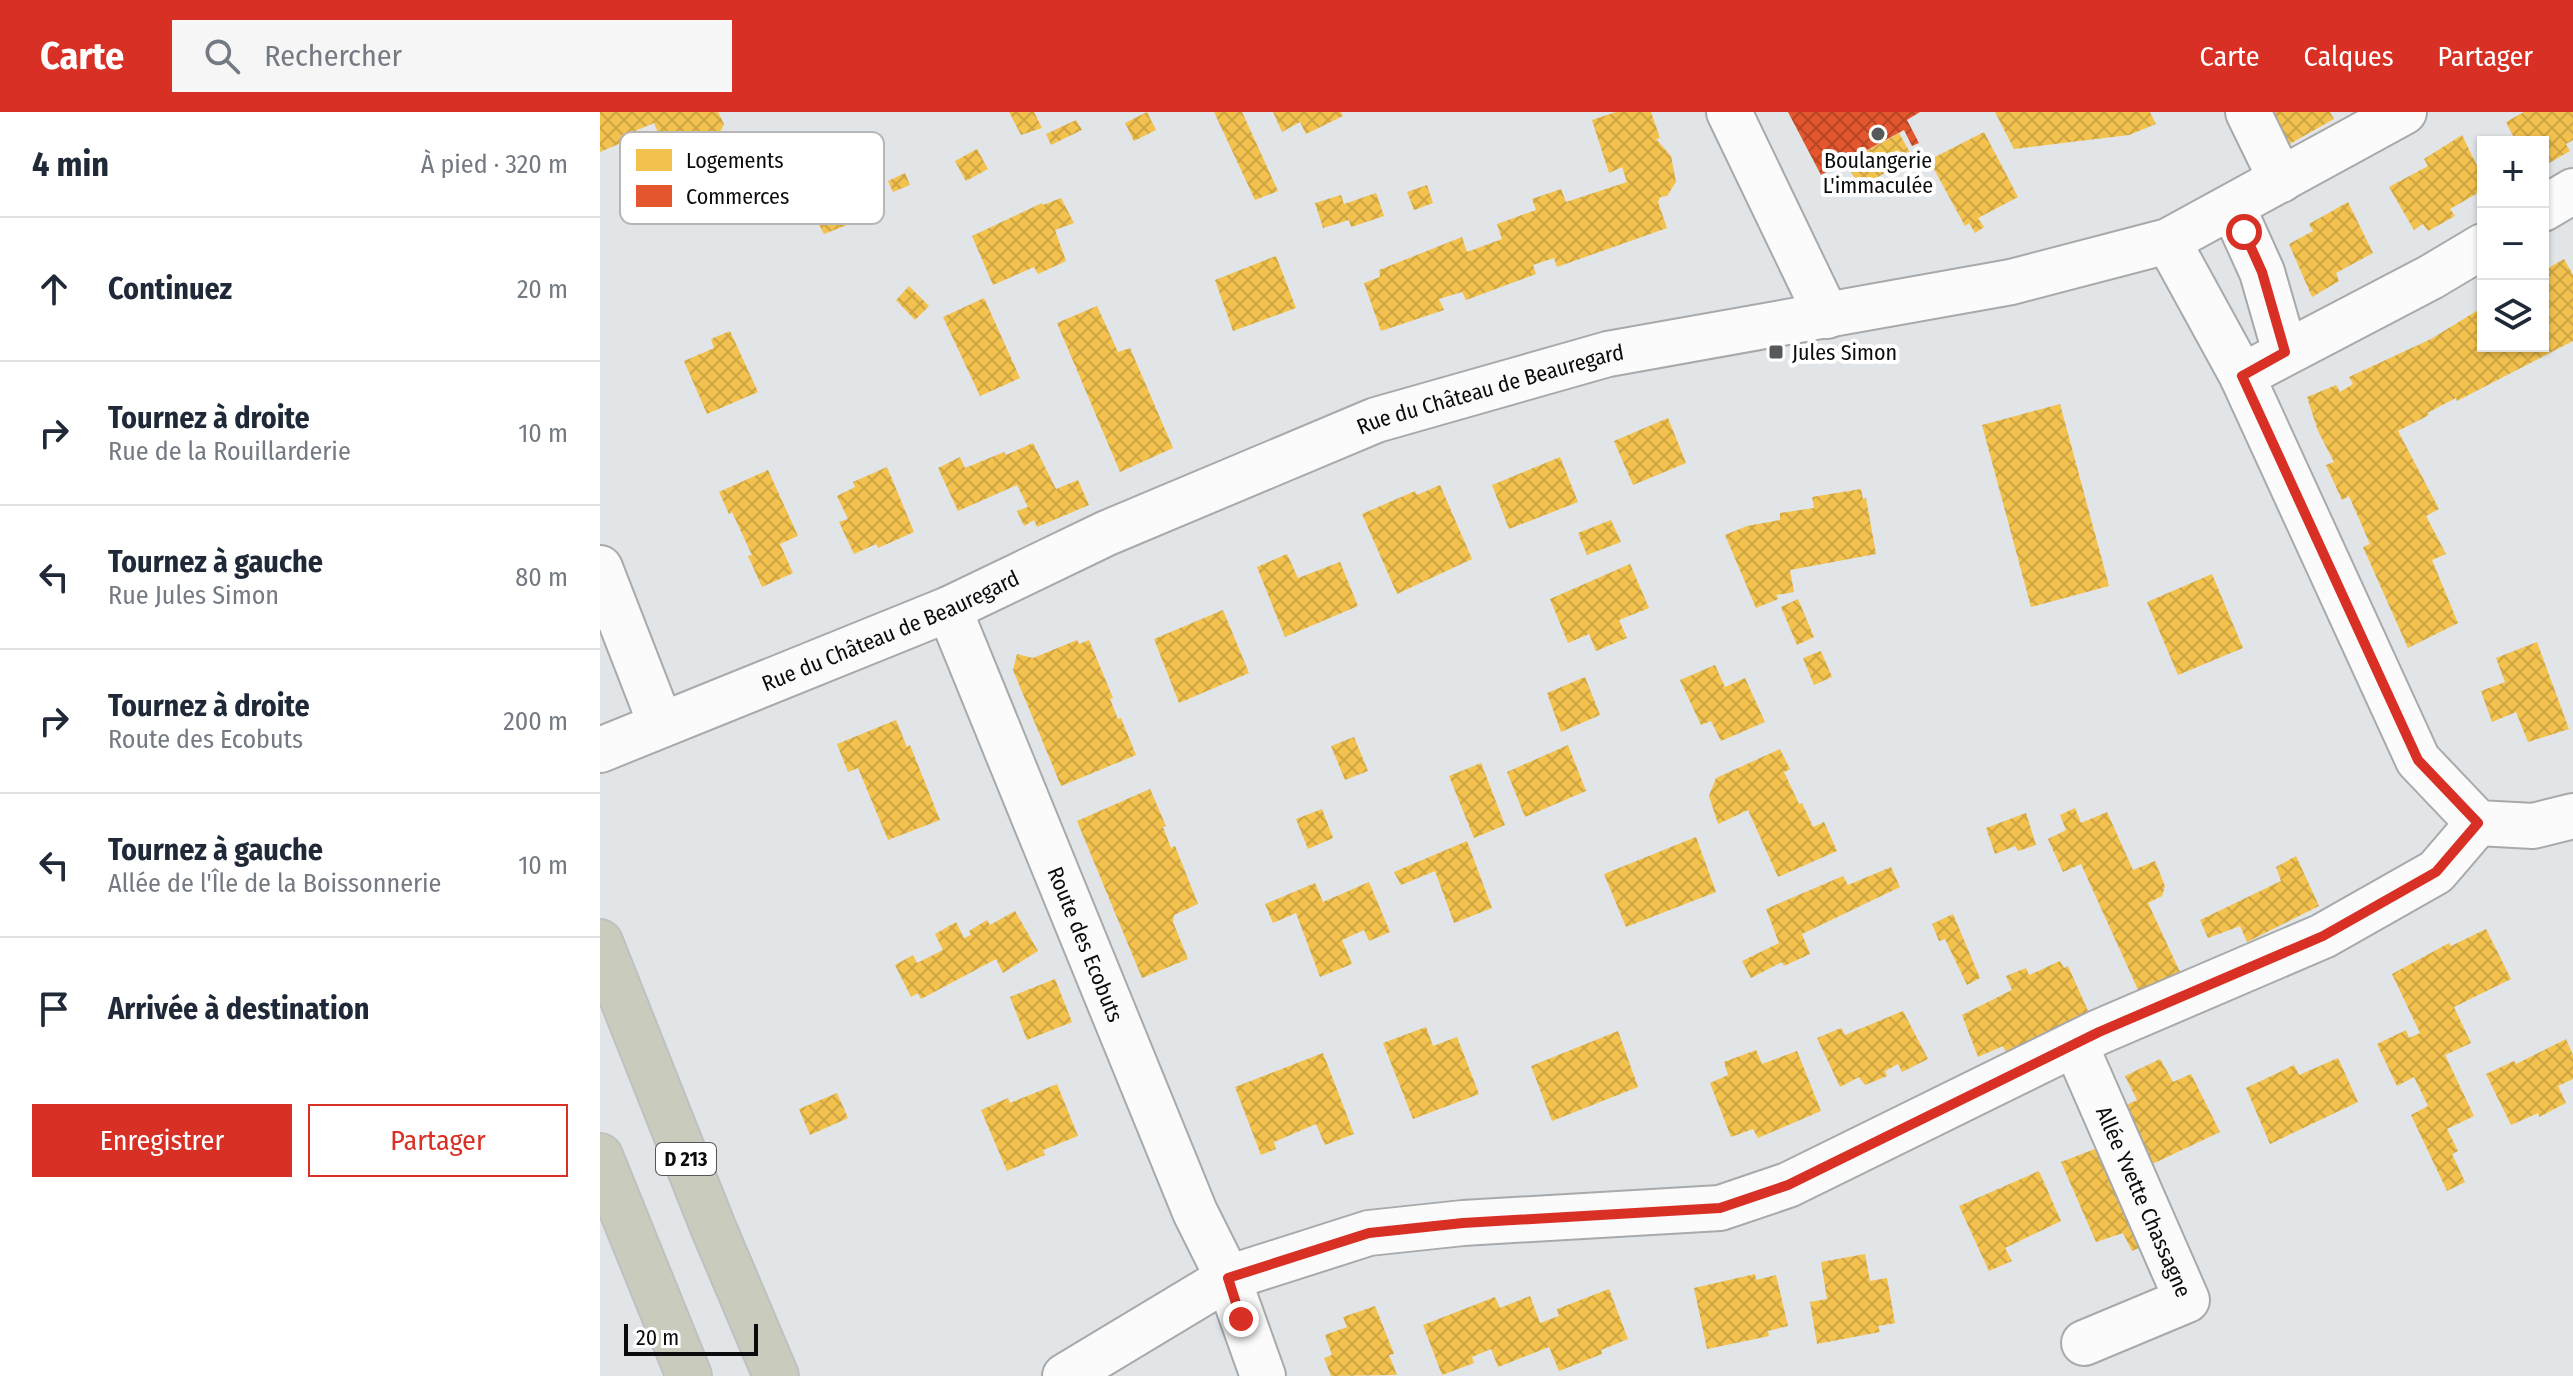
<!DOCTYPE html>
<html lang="fr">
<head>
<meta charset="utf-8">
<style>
	:root { --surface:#fff; --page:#f6f6f7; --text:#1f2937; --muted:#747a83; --line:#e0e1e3; --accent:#d93025 }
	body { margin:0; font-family:"Fira Sans Condensed",sans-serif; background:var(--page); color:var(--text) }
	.controls { position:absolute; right:24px; top:24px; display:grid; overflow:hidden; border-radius:0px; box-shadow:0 2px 6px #0004 }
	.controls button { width:72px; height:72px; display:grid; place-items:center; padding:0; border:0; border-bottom:2px solid var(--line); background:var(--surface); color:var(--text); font:40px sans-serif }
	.scale { position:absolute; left:24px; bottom:20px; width:134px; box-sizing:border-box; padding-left:8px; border:4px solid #0a0c0e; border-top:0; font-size:22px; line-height:28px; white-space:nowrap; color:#0a0c0e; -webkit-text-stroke:6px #fff; paint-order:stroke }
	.stop { position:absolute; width:24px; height:24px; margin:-18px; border:6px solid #d93025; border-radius:50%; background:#fff }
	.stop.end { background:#d93025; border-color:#fff; box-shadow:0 2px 8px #0008 }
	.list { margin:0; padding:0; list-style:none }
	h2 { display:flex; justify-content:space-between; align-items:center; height:104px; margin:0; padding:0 32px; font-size:34px }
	h2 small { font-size:26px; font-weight:400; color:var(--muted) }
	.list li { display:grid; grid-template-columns:52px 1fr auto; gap:24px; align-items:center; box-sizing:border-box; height:144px; padding:0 32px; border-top:2px solid var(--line) }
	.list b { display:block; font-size:30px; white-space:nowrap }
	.list p { margin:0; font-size:26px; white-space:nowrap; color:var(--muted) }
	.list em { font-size:26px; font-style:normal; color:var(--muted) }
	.actions { display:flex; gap:16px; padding:24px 32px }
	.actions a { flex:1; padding:18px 0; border:2px solid var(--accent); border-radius:0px; text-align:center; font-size:28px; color:var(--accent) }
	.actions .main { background:var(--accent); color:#fff }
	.icon { flex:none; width:44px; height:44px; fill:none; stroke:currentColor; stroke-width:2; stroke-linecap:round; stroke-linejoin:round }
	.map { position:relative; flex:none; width:1973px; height:1264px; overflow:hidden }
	header { display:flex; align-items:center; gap:48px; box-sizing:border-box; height:112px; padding:0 40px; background:var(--accent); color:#fff }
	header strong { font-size:38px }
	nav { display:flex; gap:44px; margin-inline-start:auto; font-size:28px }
	.search { width:560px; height:72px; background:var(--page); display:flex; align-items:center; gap:20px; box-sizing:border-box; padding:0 28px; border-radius:0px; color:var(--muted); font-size:30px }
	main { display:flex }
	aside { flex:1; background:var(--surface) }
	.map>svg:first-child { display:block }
</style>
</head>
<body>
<header>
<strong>Carte</strong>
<div class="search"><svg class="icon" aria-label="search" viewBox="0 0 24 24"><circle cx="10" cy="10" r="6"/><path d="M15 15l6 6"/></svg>Rechercher</div>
<nav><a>Carte</a><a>Calques</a><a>Partager</a></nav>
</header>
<main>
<aside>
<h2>4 min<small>À pied · 320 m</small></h2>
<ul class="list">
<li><svg class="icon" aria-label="ahead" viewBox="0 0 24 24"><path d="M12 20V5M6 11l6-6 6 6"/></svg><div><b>Continuez</b></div><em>20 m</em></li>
<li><svg class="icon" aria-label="right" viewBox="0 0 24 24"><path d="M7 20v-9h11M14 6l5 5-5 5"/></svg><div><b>Tournez à droite</b><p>Rue de la Rouillarderie</p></div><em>10 m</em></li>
<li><svg class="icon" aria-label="left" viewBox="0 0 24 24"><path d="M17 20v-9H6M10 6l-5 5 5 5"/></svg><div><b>Tournez à gauche</b><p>Rue Jules Simon</p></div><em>80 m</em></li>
<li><svg class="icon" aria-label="right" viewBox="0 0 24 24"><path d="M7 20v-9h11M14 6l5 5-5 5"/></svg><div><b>Tournez à droite</b><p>Route des Ecobuts</p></div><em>200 m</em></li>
<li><svg class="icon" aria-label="left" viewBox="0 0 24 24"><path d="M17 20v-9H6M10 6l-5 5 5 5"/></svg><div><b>Tournez à gauche</b><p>Allée de l'Île de la Boissonnerie</p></div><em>10 m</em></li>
<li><svg class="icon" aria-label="arrive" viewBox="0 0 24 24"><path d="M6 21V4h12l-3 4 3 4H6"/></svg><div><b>Arrivée à destination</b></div></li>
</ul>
<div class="actions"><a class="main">Enregistrer</a><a>Partager</a></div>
</aside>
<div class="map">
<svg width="1973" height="1264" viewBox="0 0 1973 1264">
	<defs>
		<pattern id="homes-cross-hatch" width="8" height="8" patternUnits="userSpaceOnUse" patternTransform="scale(2)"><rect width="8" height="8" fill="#f2c14e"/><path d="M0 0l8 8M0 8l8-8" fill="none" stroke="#cea543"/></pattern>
		<pattern id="shops-cross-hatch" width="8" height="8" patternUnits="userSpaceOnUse" patternTransform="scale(2)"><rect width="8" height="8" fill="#e4572e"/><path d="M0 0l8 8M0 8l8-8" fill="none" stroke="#b74626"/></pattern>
	</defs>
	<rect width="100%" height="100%" fill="#e2e5e7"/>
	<g fill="url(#homes-cross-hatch)">
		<polygon points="0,0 118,0 124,12 117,26 69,47 54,11 35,19 37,24 0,40"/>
		<polygon points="409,0 434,0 442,16 421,23"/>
		<polygon points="547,0 556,18 534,29 525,11"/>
		<polygon points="614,0 642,0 678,79 655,88"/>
		<polygon points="673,0 741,0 743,4 706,22 700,10 682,20"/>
		<polygon points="1016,0 1051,0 1060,26 1056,27 1071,44 1076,70 1067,84 1060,85 1058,90 1067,116 957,155 954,146 933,153 936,162 866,188 862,180 839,187 844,198 781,219 764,171 780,165 779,158 862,125 867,140 902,127 897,112 936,98 932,87 961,77 966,90 1027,70 1022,55 1009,61 992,8"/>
		<polygon points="1395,0 1550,0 1556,12 1529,23 1414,37"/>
		<polygon points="1668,0 1730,0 1734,7 1686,34"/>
		<polygon points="1924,0 1973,0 1973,28 1966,32 1970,39 1944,54 1943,30 1916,30 1906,10"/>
		<polygon points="476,8 482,18 451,33 446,22"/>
		<polygon points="1384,20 1418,85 1378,106 1384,115 1375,121 1369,111 1365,114 1329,48"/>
		<polygon points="1299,21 1313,46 1259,75 1246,50"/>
		<polygon points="1862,23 1883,66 1883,78 1850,97 1855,104 1828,119 1823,112 1814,118 1789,75 1828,54 1824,47"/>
		<polygon points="377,37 388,57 366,69 355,49"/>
		<polygon points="305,61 310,73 293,80 288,69"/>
		<polygon points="827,73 833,91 814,98 807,80"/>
		<polygon points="776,81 784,104 751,115 749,108 723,116 715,91 741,83 744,92"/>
		<polygon points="461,86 474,111 455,118 466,149 438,162 434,155 393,173 372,124 442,91 443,93"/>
		<polygon points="258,87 265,106 224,122 215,105"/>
		<polygon points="1748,90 1773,141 1736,161 1739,169 1712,185 1689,132 1713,119 1709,112"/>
		<polygon points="676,144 696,196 633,219 615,168"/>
		<polygon points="1964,147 1973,163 1973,229 1857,289 1856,286 1827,301 1829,303 1798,319 1839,397 1826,404 1846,442 1832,448 1858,511 1808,536 1763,435 1770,432 1749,384 1742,388 1726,353 1734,350 1718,319 1707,285 1736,273 1740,280 1753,272 1749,265 1831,227 1883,195 1883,234 1943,234 1943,159"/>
		<polygon points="309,174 329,194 315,208 296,188"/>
		<polygon points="384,186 420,266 380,284 343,205"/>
		<polygon points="497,194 518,240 530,236 573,336 520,360 457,211"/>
		<polygon points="130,219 158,280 107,302 84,249 114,236 111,227"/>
		<polygon points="1460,292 1509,474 1431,495 1382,313"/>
		<polygon points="1068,306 1086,351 1033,373 1014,329"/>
		<polygon points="433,331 456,377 478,368 489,393 437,415 434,408 424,414 417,399 428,395 417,373 358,399 338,356 360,345 365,356 404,340 406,343"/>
		<polygon points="960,345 978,390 909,417 892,373"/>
		<polygon points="287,355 314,420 278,436 276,432 254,442 239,410 248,407 237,384 255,375 253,370"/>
		<polygon points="168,358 198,424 180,432 193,461 162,475 148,444 152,443 132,400 129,402 119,380"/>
		<polygon points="840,373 872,447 797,482 762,402 815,379 817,383"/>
		<polygon points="1261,377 1263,387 1266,386 1276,442 1190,458 1194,480 1176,483 1178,487 1156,496 1125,423 1147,414 1180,408 1180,401 1214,396 1212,385"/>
		<polygon points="1011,408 1021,430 987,443 978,421"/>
		<polygon points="687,442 698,466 740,450 758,494 685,525 657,455"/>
		<polygon points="1030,452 1049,496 1019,508 1027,526 996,539 989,522 968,531 950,487"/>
		<polygon points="1612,462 1643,536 1578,563 1547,490"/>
		<polygon points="1198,487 1214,525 1197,533 1181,495"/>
		<polygon points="623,498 649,561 579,591 554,527"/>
		<polygon points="477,528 479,532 489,528 513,586 510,587 518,607 521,606 536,643 461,674 413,558 417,542 433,546"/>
		<polygon points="1937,530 1969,617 1928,630 1916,600 1892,610 1881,579 1905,570 1896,546"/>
		<polygon points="1221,539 1232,565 1214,573 1203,546"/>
		<polygon points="1115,553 1125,575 1145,566 1165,610 1121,629 1111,609 1101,613 1080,568"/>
		<polygon points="985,565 1000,603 961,620 947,581"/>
		<polygon points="296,608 307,635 310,633 340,708 288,728 258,656 248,660 237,632"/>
		<polygon points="754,625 768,659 745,668 731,634"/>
		<polygon points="968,633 986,679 925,705 907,660"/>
		<polygon points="1180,637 1190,657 1184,660 1199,692 1202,691 1213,715 1224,710 1237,739 1178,765 1148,698 1118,712 1109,684 1116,666"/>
		<polygon points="881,651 905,713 874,726 849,664"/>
		<polygon points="550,677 566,714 563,715 571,736 575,734 598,792 574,803 573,810 588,847 542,866 477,709"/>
		<polygon points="1475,696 1481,711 1507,700 1533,758 1555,749 1565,774 1562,784 1548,791 1580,860 1539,880 1481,752 1463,760 1448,727 1466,718 1460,703"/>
		<polygon points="722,697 733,726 708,737 696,707"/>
		<polygon points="1426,701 1436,733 1418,739 1415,734 1395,742 1386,716"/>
		<polygon points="1096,725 1116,780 1026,815 1004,762"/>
		<polygon points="867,729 892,796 854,811 835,759 801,773 794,760"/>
		<polygon points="1696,744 1719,794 1647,830 1640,814 1608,826 1600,808 1681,769 1676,755"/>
		<polygon points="1291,755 1300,775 1202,822 1210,842 1184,854 1182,850 1151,866 1142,849 1179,831 1166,797 1243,764 1248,773"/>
		<polygon points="769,770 790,820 769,829 764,818 742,828 752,852 720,865 696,801 673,811 665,792 715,771 723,790"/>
		<polygon points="415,799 438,839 403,861 396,847 321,887 318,881 311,885 295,853 313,843 317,851 343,838 335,822 356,810 364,826 371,823 369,819 387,808 390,813"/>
		<polygon points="1353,802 1380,866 1367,873 1345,827 1339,829 1332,812"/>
		<polygon points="1886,817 1911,867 1854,895 1871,931 1845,943 1874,1004 1847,1017 1858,1039 1852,1042 1865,1070 1847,1079 1811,1003 1828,994 1814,965 1797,974 1777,932 1806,918 1809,926 1820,921 1792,862 1849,831 1851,834"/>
		<polygon points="1460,849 1464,856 1468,854 1489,901 1406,940 1403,934 1378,945 1362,903 1412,878 1406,864 1426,856 1429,863"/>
		<polygon points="455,867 472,910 427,928 410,885"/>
		<polygon points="1303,899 1328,947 1302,960 1298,952 1285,959 1287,964 1265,973 1259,965 1240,975 1217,926 1241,916 1245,923"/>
		<polygon points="826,915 833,934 857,925 879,982 813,1007 783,931"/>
		<polygon points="1018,919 1038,975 952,1009 931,954"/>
		<polygon points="1966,927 1973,943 1973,967 1958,974 1966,991 1939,1005 1938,1001 1911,1013 1886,962 1914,949 1916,952"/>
		<polygon points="1156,938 1162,952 1197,939 1221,999 1158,1026 1153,1017 1131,1025 1110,971 1128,963 1124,950"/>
		<polygon points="723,941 754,1022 725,1033 716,1012 674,1030 676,1037 661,1043 635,975"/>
		<polygon points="1738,946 1758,990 1670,1032 1646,976 1694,953 1699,963"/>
		<polygon points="1560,947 1573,970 1591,962 1620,1020 1546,1055 1518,997 1537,988 1525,964"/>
		<polygon points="457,972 478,1024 443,1038 445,1043 407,1059 381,998 408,986 410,991"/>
		<polygon points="237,981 248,1006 210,1023 199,997"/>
		<polygon points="1500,1035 1554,1129 1532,1139 1523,1121 1496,1130 1461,1050"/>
		<polygon points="1439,1059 1461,1109 1405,1136 1412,1149 1389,1159 1359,1094"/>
		<polygon points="1265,1142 1270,1169 1287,1166 1295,1211 1278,1214 1280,1220 1217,1232 1210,1190 1227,1187 1221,1150"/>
		<polygon points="1155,1162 1156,1168 1176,1163 1188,1214 1168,1219 1169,1224 1107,1237 1094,1176"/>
		<polygon points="1009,1177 1028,1227 1001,1238 1002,1242 959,1259 949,1235 898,1255 891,1237 872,1245 874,1251 842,1263 823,1213 895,1185 900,1196 930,1184 940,1211 959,1204 957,1197"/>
		<polygon points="775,1194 794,1242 789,1243 797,1263 731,1264 724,1246 732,1243 725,1223 747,1215 743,1205"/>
	</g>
	<polygon fill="url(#shops-cross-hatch)" points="1188,0 1320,0 1307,8 1319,31 1312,34 1304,18 1221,63"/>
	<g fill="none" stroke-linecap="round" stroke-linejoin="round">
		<defs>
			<g id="minor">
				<polyline points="1129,0 1227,204"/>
				<polyline points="1648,0 1681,68"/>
				<polyline points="1633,96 1662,160 1685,240"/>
				<polyline points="1943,97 1973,79"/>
				<polyline points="1568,129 1642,264 1818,648 1878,711 1933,714 1973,704"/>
				<polyline points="1642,264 1831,165 1883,134"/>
				<polyline points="0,456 61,613"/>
				<path id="s1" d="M349 497 595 1100 628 1166 769 1121 863 1111 1120 1096 1188 1073 1499 920 1723 824 1836 760 1878 711"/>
				<path id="s2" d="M0 638 349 497 507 421 776 308 1008 242 1411 170 1568 129 1804 0"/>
				<path id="s3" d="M1475 932 1587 1188 1484 1231"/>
				<polyline points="465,1264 628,1166 663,1264"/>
			</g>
			<g id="highway">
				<polyline points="0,830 113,1115 176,1264"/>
				<polyline points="0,1044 89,1264"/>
			</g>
		</defs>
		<use href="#minor" stroke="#a7a9ab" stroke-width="48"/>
		<use href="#highway" stroke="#bfc0c1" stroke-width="48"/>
		<use href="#minor" stroke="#fbfbfb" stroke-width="44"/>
		<use href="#highway" stroke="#c9ccbd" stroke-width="44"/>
	</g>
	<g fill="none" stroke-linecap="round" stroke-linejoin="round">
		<polyline stroke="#d93025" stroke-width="10" points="641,1207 628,1166 769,1121 863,1111 1120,1096 1188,1073 1499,920 1723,824 1836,760 1878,711 1818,648 1642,264 1685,240 1662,160 1644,120"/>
	</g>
	<g fill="#56585a" stroke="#fff" stroke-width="3">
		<circle cx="1278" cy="22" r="8"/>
		<rect x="1168" y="232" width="16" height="16" rx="4"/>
	</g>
	<g text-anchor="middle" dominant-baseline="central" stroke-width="8" stroke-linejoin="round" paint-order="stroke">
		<rect fill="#fff" stroke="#545556" stroke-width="2" x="56" y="1031" width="60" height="32" rx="6"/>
		<g font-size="20" font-weight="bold" fill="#0a0c0e">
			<text x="86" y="1047">D 213</text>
		</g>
		<g font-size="22" fill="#0a0c0e" stroke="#fff">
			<text x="1278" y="48">Boulangerie<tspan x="1278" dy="25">L'immaculée</tspan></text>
			<text x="1192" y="240" text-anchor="start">Jules Simon</text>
		</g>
		<g font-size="22" fill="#0a0c0e" stroke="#fff">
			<text stroke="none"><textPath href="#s2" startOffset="962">Rue du Château de Beauregard</textPath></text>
			<text stroke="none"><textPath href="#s2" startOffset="314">Rue du Château de Beauregard</textPath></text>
			<text stroke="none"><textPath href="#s1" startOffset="362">Route des Ecobuts</textPath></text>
			<text stroke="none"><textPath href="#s3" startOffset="172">Allée Yvette Chassagne</textPath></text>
		</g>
	</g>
	<rect x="20" y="20" width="264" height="92" rx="12" fill="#fff" stroke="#b6b6b7" stroke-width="2"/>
	<rect x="36" y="37" width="36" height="22" fill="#f2c14e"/>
	<rect x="36" y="73" width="36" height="22" fill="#e4572e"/>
	<g font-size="22" fill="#0a0c0e">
		<text x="86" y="56">Logements</text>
		<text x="86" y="92">Commerces</text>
	</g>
</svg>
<div class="controls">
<button>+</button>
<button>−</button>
<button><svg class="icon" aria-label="layers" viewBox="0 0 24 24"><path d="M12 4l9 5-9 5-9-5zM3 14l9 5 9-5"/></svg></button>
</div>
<div class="scale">20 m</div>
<div class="stop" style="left:1644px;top:120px"></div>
<div class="stop end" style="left:641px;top:1207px"></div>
</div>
</main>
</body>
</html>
